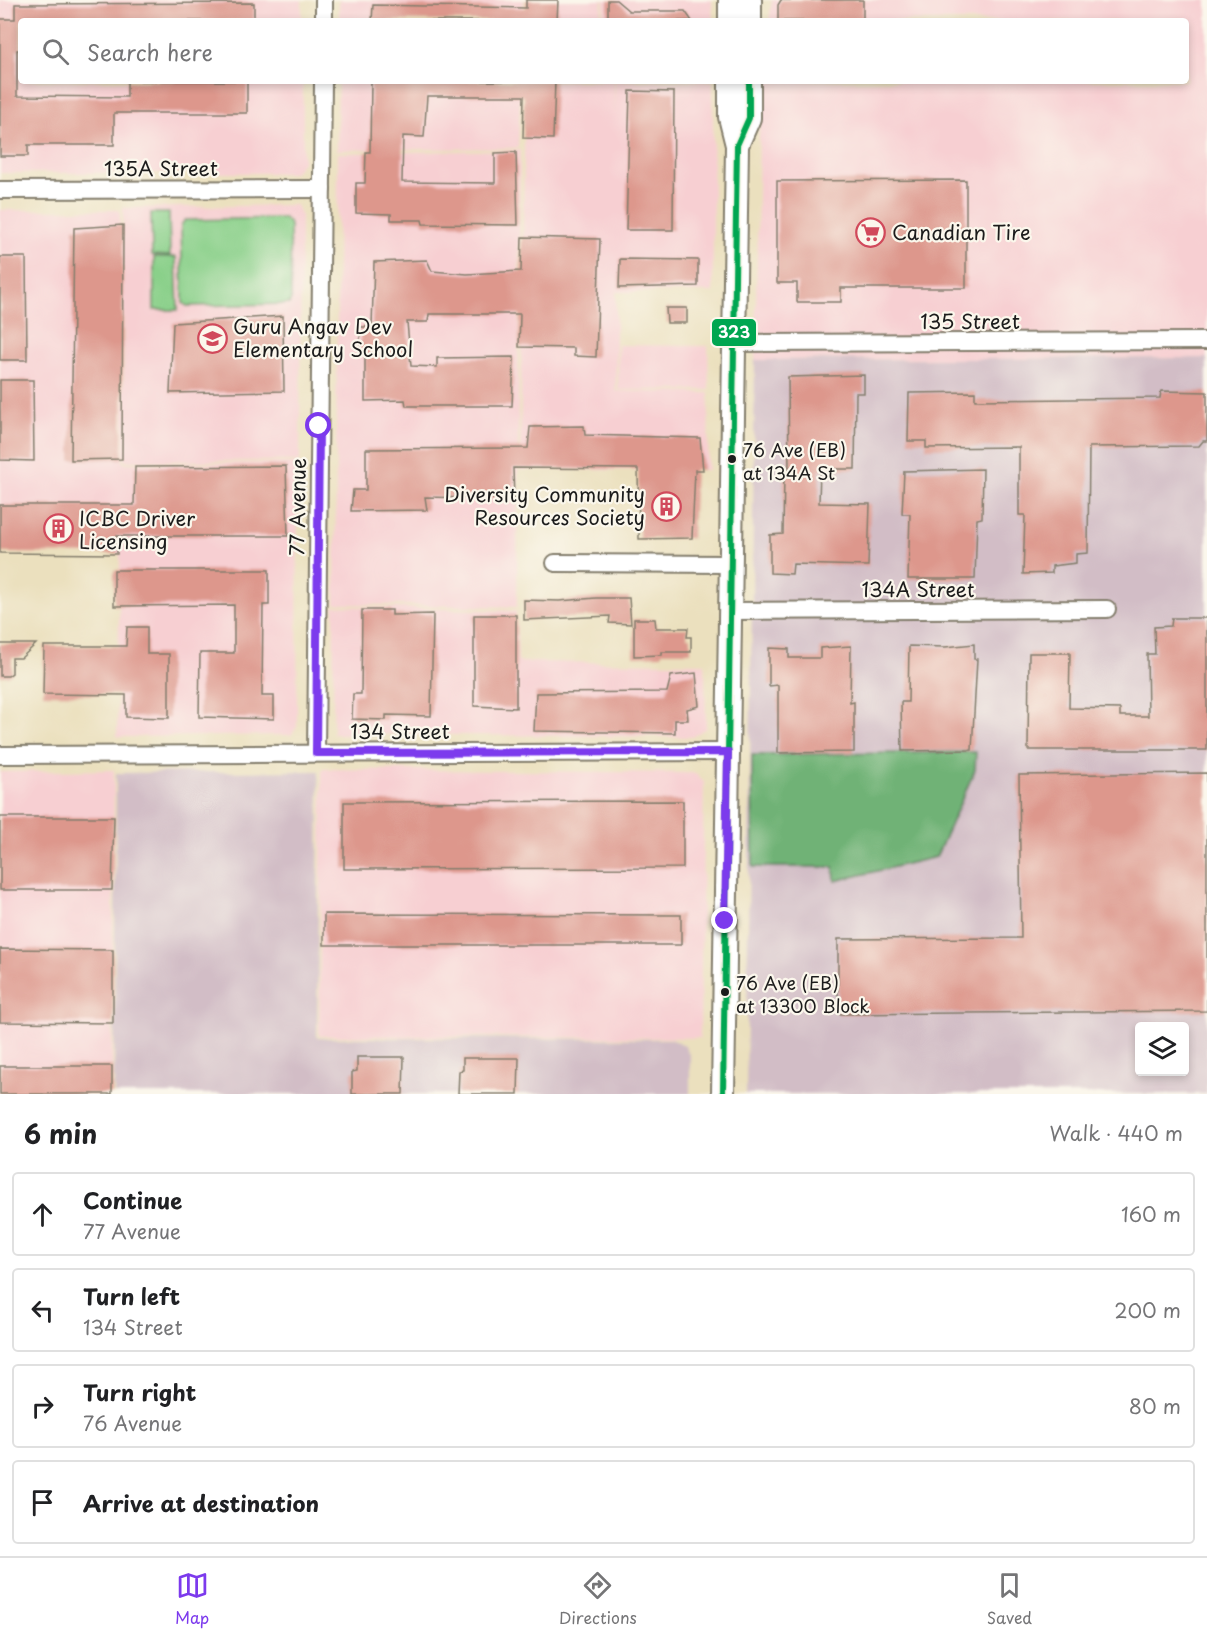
<!DOCTYPE html>
<html lang="en">
<head>
<meta charset="utf-8">
<style>
	:root { --surface:#fff; --page:#f6f6f6; --text:#202124; --muted:#757577; --line:#e0e0e0; --accent:#7c3aed }
	body { margin:0; font-family:"Playpen Sans",sans-serif; background:var(--page); color:var(--text) }
	.controls { position:absolute; right:18px; bottom:18px; display:grid; overflow:hidden; border-radius:6px; box-shadow:0 3px 9px #0003 }
	.controls button { width:54px; height:54px; display:grid; place-items:center; padding:0; border:0; border-bottom:2px solid var(--line); background:var(--surface); color:var(--text); font:30px sans-serif }
	.stop { position:absolute; width:18px; height:18px; margin:-14px; border:4px solid #7c3aed; border-radius:50%; background:#fff }
	.stop.end { background:#7c3aed; border-color:#fff; box-shadow:0 2px 6px #0008 }
	.list { margin:0; padding:0; list-style:none }
	h2 { display:flex; justify-content:space-between; align-items:center; height:78px; margin:0; padding:0 24px; font-size:26px }
	h2 small { font-size:20px; font-weight:400; color:var(--muted) }
	.list li { display:grid; grid-template-columns:39px 1fr auto; gap:18px; align-items:center; box-sizing:border-box; height:84px; margin:0 12px 12px; padding:0 12px; border:2px solid var(--line); border-radius:6px }
	.list b { display:block; font-size:22px; white-space:nowrap }
	.list p { margin:0; font-size:20px; white-space:nowrap; color:var(--muted) }
	.list em { font-size:20px; font-style:normal; color:var(--muted) }
	.icon { flex:none; width:33px; height:33px; fill:none; stroke:currentColor; stroke-width:2; stroke-linecap:round; stroke-linejoin:round }
	.map { position:relative; flex:none; width:1207px; height:1094px; overflow:hidden }
	.search { position:absolute; background:var(--surface); box-shadow:0 3px 9px #0003; left:18px; right:18px; top:18px; height:66px; display:flex; align-items:center; gap:15px; box-sizing:border-box; padding:0 21px; border-radius:6px; color:var(--muted); font-size:22px }
	.sheet { height:462px; background:var(--surface) }
	nav { display:flex; justify-content:space-around; align-items:center; box-sizing:border-box; height:84px; border-top:2px solid var(--line); background:var(--surface); font-size:16px; color:var(--muted) }
	nav a { display:grid; justify-items:center; gap:3px }
	nav .on { color:var(--accent) }
	.map>svg:first-child { display:block }
</style>
</head>
<body>
<div class="map">
<svg width="1207" height="1094" viewBox="0 0 1207 1094">
	<rect width="100%" height="100%" fill="#fbf7ec"/>
	<filter id="ink" filterUnits="userSpaceOnUse"><feTurbulence type="fractalNoise" baseFrequency=".0167" numOctaves="2"/><feDisplacementMap in="SourceGraphic" scale="12" xChannelSelector="R" yChannelSelector="G"/><feConvolveMatrix kernelMatrix="1 2 1 2 8 2 1 2 1" color-interpolation-filters="sRGB"/></filter>
	<filter id="wash" filterUnits="userSpaceOnUse"><feTurbulence type="fractalNoise" baseFrequency=".008" numOctaves="4" result="noise"/><feDisplacementMap in="SourceGraphic" scale="24" xChannelSelector="R" yChannelSelector="G"/><feGaussianBlur stdDeviation="1.35" result="paint"/><feColorMatrix in="noise" values="0 0 0 0 0 0 0 0 0 0 0 0 0 0 0 0 0 1.4 0 .05"/><feComposite in="paint" operator="in"/></filter>
	<g filter="url(#wash)">
		<rect width="100%" height="100%" fill="#ebe0be"/>
		<g fill="#f7cfd2">
			<polygon points="0,0 302,0 302,21 21,21 21,81 303,81 303,162 294,173 0,173"/>
			<polygon points="339,0 524,0 523,21 339,21"/>
			<polygon points="527,0 602,0 601,21 526,21"/>
			<polygon points="604,0 712,0 713,21 603,21"/>
			<polygon points="772,0 1207,0 1207,358 755,360 760,81 1186,81 1186,21 769,21"/>
			<polygon points="338,81 521,81 518,148 337,150"/>
			<polygon points="525,81 614,81 615,115 615,81 713,81 713,292 616,292 616,391 709,393 708,470 520,470"/>
			<polygon points="520,150 517,607 335,604 338,153"/>
			<polygon points="296,205 301,216 300,461 124,461 123,208"/>
			<polygon points="0,210 120,210 123,463 298,463 297,727 291,735 117,737 120,554 0,553"/>
			<polygon points="618,345 708,346 709,390 618,390"/>
			<polygon points="334,606 516,611 518,662 705,663 706,728 692,737 333,734"/>
			<polygon points="322,769 696,773 704,782 700,1038 319,1036"/>
			<polygon points="114,770 112,1094 0,1094 0,772"/>
		</g>
		<g fill="#d2bdc6" fill-rule="evenodd">
			<path d="M1207 358V1094H746L755 360ZM1140 1026H1184V1072H1140Z"/>
			<polygon points="319,771 317,1038 671,1039 685,1046 690,1056 690,1094 114,1094 116,773"/>
		</g>
		<g fill="#8ad08a" stroke="#537653" stroke-width="1.5">
			<polygon points="151,213 169,213 170,256 152,255"/>
			<polygon points="284,218 289,222 290,226 291,299 289,304 187,306 183,303 181,225 185,220"/>
			<polygon points="154,257 176,257 178,310 154,310"/>
		</g>
		<polygon fill="#6fb276" stroke="#466749" stroke-width="1.5" points="976,752 975,770 936,857 835,881 834,867 753,867 752,755"/>
		<g id="blocks">
			<g fill="#dd978c">
				<polygon points="526,0 558,0 557,21 372,21 373,5 526,8"/>
				<polygon points="608,0 616,0 629,11 685,11 692,21 608,21"/>
				<polygon points="781,0 863,0 863,21 778,21 778,5"/>
				<polygon points="254,3 254,21 21,21 21,50 17,50 17,96 127,97 127,81 247,81 247,113 114,113 114,145 28,145 28,156 0,156 0,19 15,19 15,4"/>
				<polygon points="371,81 555,81 553,139 523,138 524,96 427,96 424,137 403,136 402,182 495,183 495,153 516,152 518,225 423,224 422,220 391,220 391,214 356,213 356,183 365,183 366,152 370,152"/>
				<polygon points="630,91 674,92 673,230 626,230"/>
				<polygon points="966,180 966,288 841,288 841,302 797,302 797,283 777,283 777,181"/>
				<polygon points="123,225 122,459 71,460 74,228"/>
				<polygon points="522,237 600,239 596,357 574,356 574,348 519,347 520,314 429,314 428,322 407,322 411,366 437,367 437,358 514,357 512,406 406,406 405,400 365,401 365,351 360,351 360,327 372,327 374,262 427,260 432,271 467,274 521,271"/>
				<polygon points="0,257 26,257 27,360 0,360"/>
				<polygon points="620,259 698,260 698,286 619,288"/>
				<polygon points="666,308 687,308 687,323 667,323"/>
				<polygon points="283,316 284,391 170,393 173,323"/>
				<polygon points="864,375 864,393 856,393 855,469 820,469 819,503 870,504 868,566 793,564 792,574 770,573 770,535 783,534 784,474 789,474 788,377"/>
				<polygon points="0,380 33,380 34,461 0,460"/>
				<polygon points="1161,391 1207,392 1207,441 1203,441 1199,446 1089,447 1088,553 1076,554 1076,563 1052,566 1052,573 1023,574 1025,515 1019,515 1019,447 926,448 926,441 908,441 909,393 975,392 975,400 1160,398"/>
				<polygon points="584,426 585,435 700,438 703,470 695,470 692,538 639,539 638,469 513,468 514,499 425,497 427,510 351,511 353,490 366,490 366,449 528,448 530,427"/>
				<polygon points="286,466 288,536 117,536 117,554 0,553 0,505 134,505 135,467"/>
				<polygon points="983,469 982,518 977,519 975,579 908,579 910,514 902,514 904,471"/>
				<polygon points="114,570 269,570 269,605 263,605 262,696 274,696 274,719 199,717 200,653 234,653 234,605 114,606"/>
				<polygon points="596,598 629,598 631,624 609,623 610,616 524,620 524,600 559,601"/>
				<polygon points="362,610 392,610 392,615 433,614 431,716 386,715 386,720 352,719 353,694 361,694"/>
				<polygon points="474,615 516,615 516,708 474,706"/>
				<polygon points="1172,618 1207,618 1207,750 1028,750 1029,653 1070,653 1069,708 1120,709 1120,716 1148,716 1147,654 1155,654 1154,627 1171,626"/>
				<polygon points="634,619 655,619 656,628 688,628 687,637 691,637 691,652 662,652 662,655 634,656"/>
				<polygon points="127,627 147,627 147,654 169,654 169,718 126,717 126,695 43,694 44,646 126,646"/>
				<polygon points="0,644 36,644 21,658 12,658 12,673 8,676 0,676"/>
				<polygon points="974,644 974,659 977,659 972,750 902,751 901,702 908,702 909,646 945,647"/>
				<polygon points="851,646 850,703 854,702 854,752 778,753 778,685 769,686 769,648 789,649 789,658 820,658 820,648"/>
				<polygon points="696,673 699,706 687,709 688,720 675,720 675,733 534,731 536,693 667,692 671,676"/>
				<polygon points="1207,773 1207,1011 838,1014 838,939 1021,938 1019,775"/>
				<polygon points="683,801 683,868 344,869 344,802"/>
				<polygon points="0,817 114,817 112,890 0,890"/>
				<polygon points="324,914 681,915 681,945 324,945"/>
				<polygon points="0,949 113,950 113,1023 0,1022"/>
				<polygon points="357,1057 404,1057 403,1094 352,1094 352,1072 357,1071"/>
				<polygon points="463,1058 519,1058 518,1094 458,1094 459,1071 463,1070"/>
				<rect x="0" y="1066" width="112" height="28"/>
			</g>
		</g>
	</g>
	<g filter="url(#ink)">
		<use href="#blocks" fill-opacity="0" stroke="#847e6d" stroke-width="1.5"/>
		<g fill="none" stroke-linecap="round" stroke-linejoin="round">
			<defs>
				<g id="minor">
					<polyline points="324,21 324,0"/>
					<polyline points="0,190 322,189"/>
					<polyline points="734,343 1207,341"/>
					<polyline points="555,563 730,564"/>
					<polyline points="730,611 1107,609"/>
					<polyline points="316,753 323,81"/>
					<polyline points="0,755 727,752"/>
				</g>
				<g id="secondary">
					<polyline points="750,0 750,21"/>
					<polyline points="730,21 730,0"/>
					<polyline points="737,145 749,118 749,81"/>
					<polyline points="723,1094 737,145 730,117 730,81"/>
				</g>
			</defs>
			<use href="#minor" stroke="#847e6d" stroke-width="20"/>
			<use href="#secondary" stroke="#847e6d" stroke-width="26"/>
			<use href="#minor" stroke="#fff" stroke-width="16"/>
			<use href="#secondary" stroke="#fff" stroke-width="22"/>
			<defs>
				<polyline id="bus-1" points="723,1094 737,145 749,118 749,81"/>
			</defs>
			<use href="#bus-1" stroke="#fbf7ec" stroke-width="10"/>
			<use href="#bus-1" stroke="#00a651" stroke-width="6"/>
		</g>
	</g>
	<g fill="none" stroke-linecap="round" stroke-linejoin="round" filter="url(#ink)">
		<polyline stroke="#7c3aed" stroke-width="8" points="319,426 316,753 728,752 725,921"/>
	</g>
	<defs>
		<symbol id="supermarket-ring" viewBox="-11 -11 22 22"><circle r="9.5" fill="#fbf7ec" stroke="#d1495b" stroke-width="1.5"/><path d="M-6-5.5h2.5l.6 2H6L4.5 2H-2.5L-4.4-4H-6ZM-1.5 3.2a1.3 1.3 0 1 0 .1 0ZM3 3.2a1.3 1.3 0 1 0 .1 0Z" fill="#d1495b"/></symbol>
		<symbol id="school-ring" viewBox="-11 -11 22 22"><circle r="9.5" fill="#fbf7ec" stroke="#d1495b" stroke-width="1.5"/><path d="M0-5L7-2L0 1L-7-2ZM-4 1L0 2.5L4 1V4Q0 6-4 4Z" fill="#d1495b"/></symbol>
		<symbol id="building-ring" viewBox="-11 -11 22 22"><circle r="9.5" fill="#fbf7ec" stroke="#d1495b" stroke-width="1.5"/><path d="M-4-6H4V6H1V3H-1V6H-4ZM-2.5-4.3h1.7v1.8h-1.7ZM.8-4.3h1.7v1.8H.8ZM-2.5-1h1.7V.8h-1.7ZM.8-1h1.7V.8H.8Z" fill="#d1495b"/></symbol>
	</defs>
	<g fill-rule="evenodd">
		<use href="#supermarket-ring" x="854" y="216" width="33" height="33"/>
		<use href="#school-ring" x="196" y="322" width="33" height="33"/>
		<use href="#building-ring" x="650" y="490" width="33" height="33"/>
		<use href="#building-ring" x="42" y="512" width="33" height="33"/>
	</g>
	<g fill="#1c1c1c" stroke="#fbf7ec" stroke-width="2">
		<circle cx="732" cy="459" r="5"/>
		<circle cx="725" cy="992" r="5"/>
	</g>
	<g text-anchor="middle" dominant-baseline="central" stroke-width="4.5" stroke-linejoin="round" paint-order="stroke">
		<g font-size="18" fill="#1c1c1c" stroke="#fbf7ec" text-anchor="start">
			<text x="743" y="449">76 Ave (EB)<tspan x="743" dy="23">at 134A St</tspan></text>
			<text x="736" y="982">76 Ave (EB)<tspan x="736" dy="23">at 13300 Block</tspan></text>
		</g>
		<g font-size="20" fill="#1c1c1c" stroke="#fbf7ec">
			<text x="161" y="168">135A Street</text>
			<text x="970" y="321">135 Street</text>
			<text transform="translate(297 507) rotate(-89)">77 Avenue</text>
			<text x="918" y="589">134A Street</text>
			<text x="400" y="731">134 Street</text>
		</g>
		<g font-size="20" fill="#1c1c1c" stroke="#fbf7ec" text-anchor="start">
			<text x="892" y="232">Canadian Tire</text>
			<text x="233" y="326">Guru Angav Dev<tspan x="233" dy="23">Elementary School</tspan></text>
			<text x="645" y="494" text-anchor="end">Diversity Community<tspan x="645" dy="23">Resources Society</tspan></text>
			<text x="79" y="518">ICBC Driver<tspan x="79" dy="23">Licensing</tspan></text>
		</g>
	</g>
	<rect stroke="#fbf7ec" stroke-width="2" x="711" y="318" width="46" height="29" rx="6" fill="#00a651"/>
	<g font-size="16" text-anchor="middle" font-weight="bold" fill="#fff">
		<text x="734" y="338">323</text>
	</g>
</svg>
<div class="controls">
<button><svg class="icon" aria-label="layers" viewBox="0 0 24 24"><path d="M12 4l9 5-9 5-9-5zM3 14l9 5 9-5"/></svg></button>
</div>
<div class="stop" style="left:319px;top:426px"></div>
<div class="stop end" style="left:725px;top:921px"></div>
<div class="search"><svg class="icon" aria-label="search" viewBox="0 0 24 24"><circle cx="10" cy="10" r="6"/><path d="M15 15l6 6"/></svg>Search here</div>
</div>
<section class="sheet">
<h2>6 min<small>Walk · 440 m</small></h2>
<ul class="list">
<li><svg class="icon" aria-label="ahead" viewBox="0 0 24 24"><path d="M12 20V5M6 11l6-6 6 6"/></svg><div><b>Continue</b><p>77 Avenue</p></div><em>160 m</em></li>
<li><svg class="icon" aria-label="left" viewBox="0 0 24 24"><path d="M17 20v-9H6M10 6l-5 5 5 5"/></svg><div><b>Turn left</b><p>134 Street</p></div><em>200 m</em></li>
<li><svg class="icon" aria-label="right" viewBox="0 0 24 24"><path d="M7 20v-9h11M14 6l5 5-5 5"/></svg><div><b>Turn right</b><p>76 Avenue</p></div><em>80 m</em></li>
<li><svg class="icon" aria-label="arrive" viewBox="0 0 24 24"><path d="M6 21V4h12l-3 4 3 4H6"/></svg><div><b>Arrive at destination</b></div></li>
</ul>
</section>
<nav>
<a class="on"><svg class="icon" aria-label="map" viewBox="0 0 24 24"><path d="M3 6l6-2 6 2 6-2v14l-6 2-6-2-6 2zM9 4v14M15 6v14"/></svg>Map</a>
<a><svg class="icon" aria-label="directions" viewBox="0 0 24 24"><path d="M12 3l9 9-9 9-9-9zM9 14v-3h6M13 9l2 2-2 2"/></svg>Directions</a>
<a><svg class="icon" aria-label="saved" viewBox="0 0 24 24"><path d="M7 4h10v16l-5-4-5 4z"/></svg>Saved</a>
</nav>
</body>
</html>
